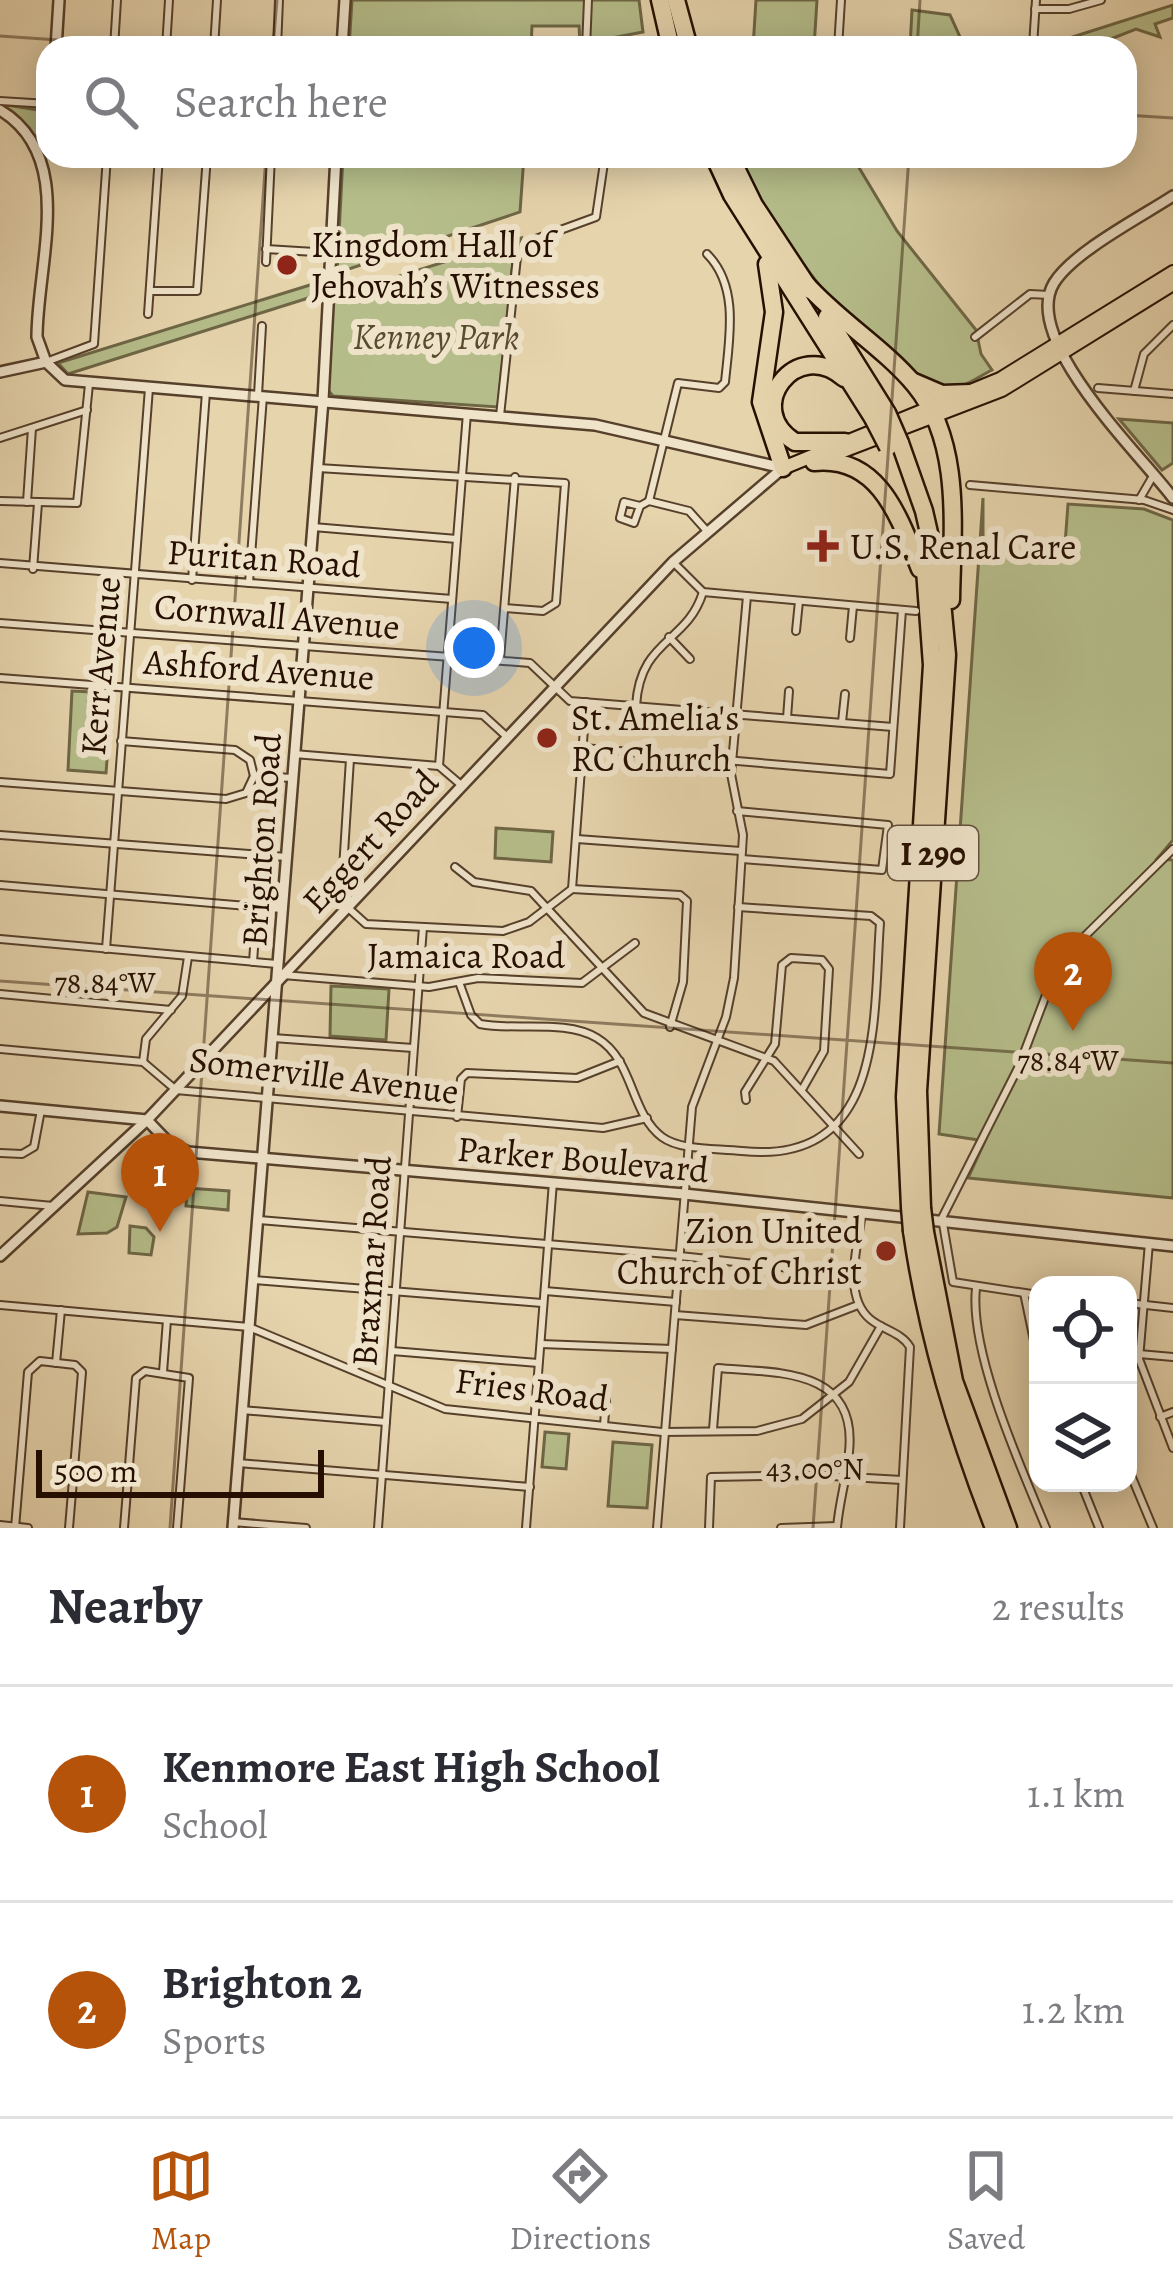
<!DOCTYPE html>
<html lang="en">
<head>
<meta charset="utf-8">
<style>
	:root { --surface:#fff; --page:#f2f2f3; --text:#2b2b33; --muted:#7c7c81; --line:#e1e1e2; --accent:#b45309 }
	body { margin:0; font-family:Alegreya,serif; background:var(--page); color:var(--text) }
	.controls { position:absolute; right:36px; bottom:36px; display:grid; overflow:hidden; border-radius:24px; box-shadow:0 6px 30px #0003 }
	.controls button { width:108px; height:108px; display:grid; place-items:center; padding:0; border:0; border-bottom:3px solid var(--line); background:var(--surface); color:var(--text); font:60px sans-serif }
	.scale { position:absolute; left:36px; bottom:30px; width:288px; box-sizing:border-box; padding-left:12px; border:6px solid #260f00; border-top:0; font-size:33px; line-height:42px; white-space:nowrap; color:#260f00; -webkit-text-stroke:9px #efe3ca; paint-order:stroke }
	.you { position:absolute; left:474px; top:648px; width:42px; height:42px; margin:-30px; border:9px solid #fff; border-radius:50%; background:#1a73e8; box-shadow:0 0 0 18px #1a73e833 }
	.badge { display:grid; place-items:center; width:78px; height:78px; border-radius:50%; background:var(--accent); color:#fff; font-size:39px; font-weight:700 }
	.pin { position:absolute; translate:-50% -99px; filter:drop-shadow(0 3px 6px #0008) }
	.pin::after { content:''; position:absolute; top:63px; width:42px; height:36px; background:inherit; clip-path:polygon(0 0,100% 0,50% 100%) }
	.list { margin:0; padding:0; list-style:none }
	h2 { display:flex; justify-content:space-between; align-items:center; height:156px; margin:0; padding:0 48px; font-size:51px }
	h2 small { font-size:39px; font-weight:400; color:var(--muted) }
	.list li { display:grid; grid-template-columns:78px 1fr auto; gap:36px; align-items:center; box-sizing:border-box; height:216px; padding:0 48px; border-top:3px solid var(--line) }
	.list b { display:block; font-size:45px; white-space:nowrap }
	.list p { margin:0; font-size:39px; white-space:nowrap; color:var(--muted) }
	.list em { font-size:39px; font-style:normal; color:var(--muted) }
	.icon { flex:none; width:66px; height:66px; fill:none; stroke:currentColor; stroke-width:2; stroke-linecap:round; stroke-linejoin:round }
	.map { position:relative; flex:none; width:1173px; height:1528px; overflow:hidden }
	.search { position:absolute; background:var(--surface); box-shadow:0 6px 30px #0003; left:36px; right:36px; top:36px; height:132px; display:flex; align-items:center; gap:30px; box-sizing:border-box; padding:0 42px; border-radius:36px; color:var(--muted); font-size:45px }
	.sheet { height:588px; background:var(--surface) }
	nav { display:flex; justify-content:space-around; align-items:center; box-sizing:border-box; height:168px; border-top:3px solid var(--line); background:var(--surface); font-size:33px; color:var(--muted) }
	nav a { display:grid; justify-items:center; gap:6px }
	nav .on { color:var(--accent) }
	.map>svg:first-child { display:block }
</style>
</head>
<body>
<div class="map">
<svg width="1173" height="1528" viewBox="0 0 1173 1528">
	<rect width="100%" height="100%" fill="#e6d4ad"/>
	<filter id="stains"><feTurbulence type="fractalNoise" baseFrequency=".00167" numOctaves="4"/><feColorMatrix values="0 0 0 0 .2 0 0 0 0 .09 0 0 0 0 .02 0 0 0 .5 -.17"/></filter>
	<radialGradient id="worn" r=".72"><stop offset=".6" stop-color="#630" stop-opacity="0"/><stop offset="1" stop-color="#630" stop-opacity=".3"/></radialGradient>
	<g fill="#b5bd8a" stroke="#6e6645" stroke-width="3">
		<polygon points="352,0 639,0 643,32 580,44 579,26 532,26 531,48 349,48"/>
		<polygon points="756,0 817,0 814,48 753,48"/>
		<polygon points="1173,5 1173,18 1155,24 1160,37 1136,29 1088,48 1038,48"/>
		<polygon points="912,10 950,15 965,48 910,48"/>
		<polygon points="0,104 38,110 47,127 44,145"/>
		<polygon points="343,156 524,156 520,212 337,273"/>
		<path d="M736 156H852L897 231 976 330 981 354 992 370C976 378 959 392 941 389 873 377 764 216 736 156Z"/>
		<polygon points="521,238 513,260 498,407 333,396 327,389 332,297"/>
		<polygon points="323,281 321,294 68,374 58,363"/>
		<polygon points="1119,419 1173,423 1173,463 1162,470"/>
		<polygon points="983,498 983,553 1064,558 1068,504 1144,509 1173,520 1173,840 1157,859 1173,860 1173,1198 968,1178 985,1141 939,1134"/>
		<polygon points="72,691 112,693 106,773 68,770"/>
		<polygon points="496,828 553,832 551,862 495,858"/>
		<polygon points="331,986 389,989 386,1040 330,1036"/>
		<polygon points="187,1188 229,1191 228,1210 186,1206"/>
		<polygon points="88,1192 126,1197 117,1227 107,1233 78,1234"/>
		<polygon points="130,1226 146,1228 154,1237 151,1255 129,1253"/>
		<polygon points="545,1432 569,1434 566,1469 542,1467"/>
		<polygon points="613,1442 652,1445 647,1508 608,1506"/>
	</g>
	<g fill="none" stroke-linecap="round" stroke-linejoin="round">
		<defs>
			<g id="minor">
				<polyline points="1035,9 1069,9 1101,0"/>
				<polyline points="1033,46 1036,0"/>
				<polyline points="114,48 117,0"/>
				<polyline points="166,48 169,0"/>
				<polyline points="214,48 217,0"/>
				<polyline points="277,48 279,0"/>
				<polyline points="586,48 588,0"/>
				<polyline points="838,48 841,0"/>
				<polyline points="0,101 48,104"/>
				<polyline points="266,249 331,253"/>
				<polyline points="266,262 271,156"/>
				<polyline points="150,291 197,291 207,156"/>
				<polyline points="148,314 159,156"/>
				<polyline points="975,337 1030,294 1049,295"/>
				<polyline points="46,362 94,344 107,156"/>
				<polyline points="1098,388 1173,394"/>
				<polyline points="1134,391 1144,354 1173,325"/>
				<polyline points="258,395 262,326"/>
				<polyline points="500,416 517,257 533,240 596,217 605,156"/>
				<polyline points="0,438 87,410"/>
				<polyline points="318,468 565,483 556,603 543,611 505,608"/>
				<polyline points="970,485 1144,500 1173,510"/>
				<polyline points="1139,500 1153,476"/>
				<polyline points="0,501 77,503 89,384"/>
				<path d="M649 501 678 383 719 388 725 382C729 340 740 287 707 254"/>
				<polyline points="649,501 689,511 706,530"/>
				<polyline points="27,502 32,428"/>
				<polyline points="640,506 634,523 620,518 624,502 640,506 649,501"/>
				<polyline points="313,527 457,539"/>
				<polyline points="673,562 703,592 916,611"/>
				<polyline points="0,563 452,599"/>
				<polyline points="33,569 38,503"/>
				<polyline points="192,580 206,392"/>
				<polyline points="249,583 263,396"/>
				<polyline points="0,623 530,663 570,701 893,727"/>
				<polyline points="796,631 799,601"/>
				<polyline points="669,637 690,659"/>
				<polyline points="850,638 853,606"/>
				<polyline points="500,659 515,477"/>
				<polyline points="0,678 483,715 506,736"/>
				<path d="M636 706C640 638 687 644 703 592"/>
				<polyline points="787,718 789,691"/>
				<polyline points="842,722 845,694"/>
				<polyline points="121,741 235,750 250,760 254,776"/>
				<polyline points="583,748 890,774 902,610"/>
				<polyline points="294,754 439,766"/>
				<polyline points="350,759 343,869 363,889"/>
				<polyline points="254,776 293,778"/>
				<polyline points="0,782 226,799 246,793 254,776"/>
				<polyline points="460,784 439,766 467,413"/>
				<polyline points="737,811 888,825 882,870 742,859"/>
				<polyline points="0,835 287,857"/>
				<polyline points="577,839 741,851"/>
				<polyline points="455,867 474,882 531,891 644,1013 774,1061 859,1154"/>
				<polyline points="0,885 282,909"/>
				<polyline points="572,889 680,895 687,901 683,982 670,1027"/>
				<polyline points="572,889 586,702"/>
				<polyline points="346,906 366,924 503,931 529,922 572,889"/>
				<polyline points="0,939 277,964"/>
				<polyline points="106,949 149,388"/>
				<polyline points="253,962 255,934"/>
				<polyline points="283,975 429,987 478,978 582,983 635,943"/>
				<path d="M459 982 471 1015 480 1024C515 1031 566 1019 597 1038 634 1060 630 1113 662 1137 681 1151 718 1148 742 1151 885 1166 873 1019 880 923L871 916 738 907"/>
				<polyline points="0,994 171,1010"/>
				<polyline points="273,1038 413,1048"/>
				<polyline points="0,1049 143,1062 176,1090 603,1128 647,1118"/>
				<polyline points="143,1062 146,1039 182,996 188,957"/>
				<polyline points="746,1100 745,1092 775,1044 782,965 791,958 822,960 829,969 824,1051 803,1088"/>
				<polyline points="457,1117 461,1079 467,1073 577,1078 620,1061"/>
				<polyline points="0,1153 22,1154 34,1147 41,1110"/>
				<polyline points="0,1201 53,1206"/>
				<path d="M862 1213C858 1245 842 1295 870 1319 883 1330 901 1332 910 1347L900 1528"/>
				<polyline points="259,1220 680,1255"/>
				<polyline points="1149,1243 1139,1359 1173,1448"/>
				<polyline points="680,1256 855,1275"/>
				<polyline points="253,1280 542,1303"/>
				<path d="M976 1288C969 1353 1021 1467 1046 1528"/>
				<polyline points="545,1291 676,1302"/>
				<polyline points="1024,1293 1038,1360"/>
				<polyline points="1038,1295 953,1282 942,1218 1019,1066 1046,995 1084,937 1173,849"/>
				<polyline points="1128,1303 1173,1308"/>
				<polyline points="0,1305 249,1327 445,1409 662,1432 757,1431 802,1419 849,1382 881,1326"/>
				<polyline points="675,1315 806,1325 858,1305"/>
				<polyline points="541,1344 672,1349"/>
				<polyline points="392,1351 538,1363"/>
				<polyline points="1139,1354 1173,1357"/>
				<polyline points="56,1363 61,1310"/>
				<polyline points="163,1372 167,1320"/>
				<polyline points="600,1393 606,1400 604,1425"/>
				<polyline points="242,1410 386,1422"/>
				<polyline points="1160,1417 1173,1412"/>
				<path d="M713 1429 718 1368C776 1373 858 1367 849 1452 847 1477 839 1502 837 1528"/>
				<polyline points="238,1463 530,1487"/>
				<polyline points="1128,1468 1153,1528"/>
				<polyline points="1081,1483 1099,1528"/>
				<polyline points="233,1522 306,1528"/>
				<polyline points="0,1525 28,1528"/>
				<polyline points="15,1528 28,1372 40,1361 75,1365 82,1372 69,1528"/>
				<polyline points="124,1528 136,1378 145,1371 189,1378 177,1528"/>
				<polyline points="378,1528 423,927"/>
				<polyline points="526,1528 553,1182"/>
				<polyline points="657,1528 692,1107 726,1017 734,978 743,835 731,774 747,596"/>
				<polyline points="709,1528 711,1477 814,1475 902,1480"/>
				<polyline points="781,1528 837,1526"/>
			</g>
			<g id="tertiary">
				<polyline points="56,48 59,0"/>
				<polyline points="342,48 345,0"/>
				<path d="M0 110C77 156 37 263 37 337L46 362 65 380 595 425 783 468"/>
				<path d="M1173 196C1141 217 1073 252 1054 283 1020 339 1139 453 1173 498"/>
				<polyline points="0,372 46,362"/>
				<polyline points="0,1106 147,1120 170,1144 188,1152 684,1194 1173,1246"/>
				<polyline points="0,1256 147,1120 673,562 783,468"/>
				<polyline points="233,1528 323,400 336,156"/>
			</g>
			<g id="primary">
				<polyline points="825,458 1002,390 1173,284"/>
				<polyline points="783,468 1000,379 1173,272"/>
			</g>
			<g id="motorway">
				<polyline points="660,0 671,48"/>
				<polyline points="676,0 689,48"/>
				<polyline points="714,156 732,195 873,418"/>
				<polyline points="730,156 754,205 810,290"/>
				<polyline points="767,264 774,312 761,402 783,468"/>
				<path d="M806 284C839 321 884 348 915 385 963 443 952 531 951 600"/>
				<polyline points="827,317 887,413"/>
				<path d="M844 378C797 336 741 408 795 442H845"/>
				<polyline points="914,382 942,394 971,393"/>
				<polyline points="900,443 924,511 940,581 947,655 918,1091 922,1208"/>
				<path d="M814 462C879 455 899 517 920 569"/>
				<polyline points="910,1207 905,1097 932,665 924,556"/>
				<path d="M912 1231C927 1335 956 1430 994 1528"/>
				<polyline points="925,1232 954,1381 1008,1528"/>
			</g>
		</defs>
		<use href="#minor" stroke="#56402b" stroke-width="10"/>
		<use href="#tertiary" stroke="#56402b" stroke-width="14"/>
		<use href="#primary" stroke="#260f00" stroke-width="16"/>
		<use href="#motorway" stroke="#260f00" stroke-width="21"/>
		<use href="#minor" stroke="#efe3ca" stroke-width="6"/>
		<use href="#tertiary" stroke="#efe3ca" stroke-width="9"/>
		<use href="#primary" stroke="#e6d4ad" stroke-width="12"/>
		<use href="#motorway" stroke="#e6d4ad" stroke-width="16"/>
		<defs>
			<g id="motorway-bridge">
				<polyline points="887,413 900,443"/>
				<polyline points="873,418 888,447"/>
				<polyline points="910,1207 912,1231"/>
				<polyline points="922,1208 925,1232"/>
			</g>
		</defs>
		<use href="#motorway-bridge" stroke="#260f00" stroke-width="21" stroke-linecap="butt"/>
		<use href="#motorway-bridge" stroke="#e6d4ad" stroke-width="16"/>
	</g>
	<path fill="none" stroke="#260f00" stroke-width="3" stroke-opacity="0.45" d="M0 36 174 48M273 48 277 0M917 48 920 0M1125 115 1173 118M0 981 1173 1063M170 1528 266 156M813 1528 909 156"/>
	<g fill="#8f2418" stroke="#efe3ca" stroke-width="4.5">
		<circle cx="287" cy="265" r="12"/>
		<path d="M817 528h12v12h12v12h-12v12h-12v-12h-12v-12h12z"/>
		<circle cx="547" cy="738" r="12"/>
		<circle cx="886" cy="1251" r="12"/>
	</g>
	<g text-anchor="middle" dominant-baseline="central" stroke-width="12" stroke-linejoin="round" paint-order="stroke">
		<rect fill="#efe3ca" stroke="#624f3d" stroke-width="3" x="888" y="826" width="90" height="54" rx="9"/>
		<g font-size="33" font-weight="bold" fill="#260f00">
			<text x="933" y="853">I 290</text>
		</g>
		<g font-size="36" fill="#260f00" stroke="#efe3ca" text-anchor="start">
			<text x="311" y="244">Kingdom Hall of<tspan x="311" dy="41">Jehovah’s Witnesses</tspan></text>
			<text x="850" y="546">U.S. Renal Care</text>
			<text x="571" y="717">St. Amelia's<tspan x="571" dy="41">RC Church</tspan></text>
			<text x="862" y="1230" text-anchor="end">Zion United<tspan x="862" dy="41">Church of Christ</tspan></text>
		</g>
		<g font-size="36" font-style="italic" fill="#584c30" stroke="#efe3ca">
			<text x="436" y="336">Kenney Park</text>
		</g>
		<g font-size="36" fill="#260f00" stroke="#efe3ca">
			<text transform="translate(264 558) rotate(4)">Puritan Road</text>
			<text transform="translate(277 616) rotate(5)">Cornwall Avenue</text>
			<text transform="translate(100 666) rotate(-85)">Kerr Avenue</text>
			<text transform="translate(259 669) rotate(4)">Ashford Avenue</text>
			<text transform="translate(261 840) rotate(-86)">Brighton Road</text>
			<text transform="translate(370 841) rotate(-47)">Eggert Road</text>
			<text x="466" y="955">Jamaica Road</text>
			<text transform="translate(324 1075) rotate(7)">Somerville Avenue</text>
			<text transform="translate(583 1159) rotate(5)">Parker Boulevard</text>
			<text transform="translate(371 1261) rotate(-86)">Braxmar Road</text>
			<text transform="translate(532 1389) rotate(7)">Fries Road</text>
		</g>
	</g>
	<g font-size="30" text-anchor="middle" fill="#260f00" stroke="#efe3ca" stroke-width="12" stroke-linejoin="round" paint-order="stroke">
		<text x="105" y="993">78.84°W</text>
		<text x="1068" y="1071">78.84°W</text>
		<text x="815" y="1479">43.00°N</text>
	</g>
	<rect width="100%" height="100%" filter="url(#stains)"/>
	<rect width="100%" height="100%" fill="url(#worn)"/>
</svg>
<div class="controls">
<button><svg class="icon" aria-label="locate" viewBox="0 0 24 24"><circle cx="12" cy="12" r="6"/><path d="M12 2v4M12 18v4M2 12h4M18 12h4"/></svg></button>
<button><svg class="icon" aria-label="layers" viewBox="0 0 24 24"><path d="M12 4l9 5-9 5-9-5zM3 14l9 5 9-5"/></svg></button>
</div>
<div class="scale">500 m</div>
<div class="you"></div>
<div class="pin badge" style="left:160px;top:1232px">1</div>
<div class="pin badge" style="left:1073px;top:1031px">2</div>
<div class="search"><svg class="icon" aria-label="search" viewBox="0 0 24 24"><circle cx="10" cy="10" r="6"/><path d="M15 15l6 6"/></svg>Search here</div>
</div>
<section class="sheet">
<h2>Nearby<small>2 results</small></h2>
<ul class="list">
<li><span class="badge">1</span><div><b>Kenmore East High School</b><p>School</p></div><em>1.1 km</em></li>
<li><span class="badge">2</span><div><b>Brighton 2</b><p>Sports</p></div><em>1.2 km</em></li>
</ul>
</section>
<nav>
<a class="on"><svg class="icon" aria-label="map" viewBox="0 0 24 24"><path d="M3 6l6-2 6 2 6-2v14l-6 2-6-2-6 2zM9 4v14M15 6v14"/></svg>Map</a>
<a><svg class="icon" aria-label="directions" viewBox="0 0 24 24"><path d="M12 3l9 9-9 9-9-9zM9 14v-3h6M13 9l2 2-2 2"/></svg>Directions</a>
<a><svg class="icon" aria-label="saved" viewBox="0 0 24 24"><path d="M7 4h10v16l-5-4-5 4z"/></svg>Saved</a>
</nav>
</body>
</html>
